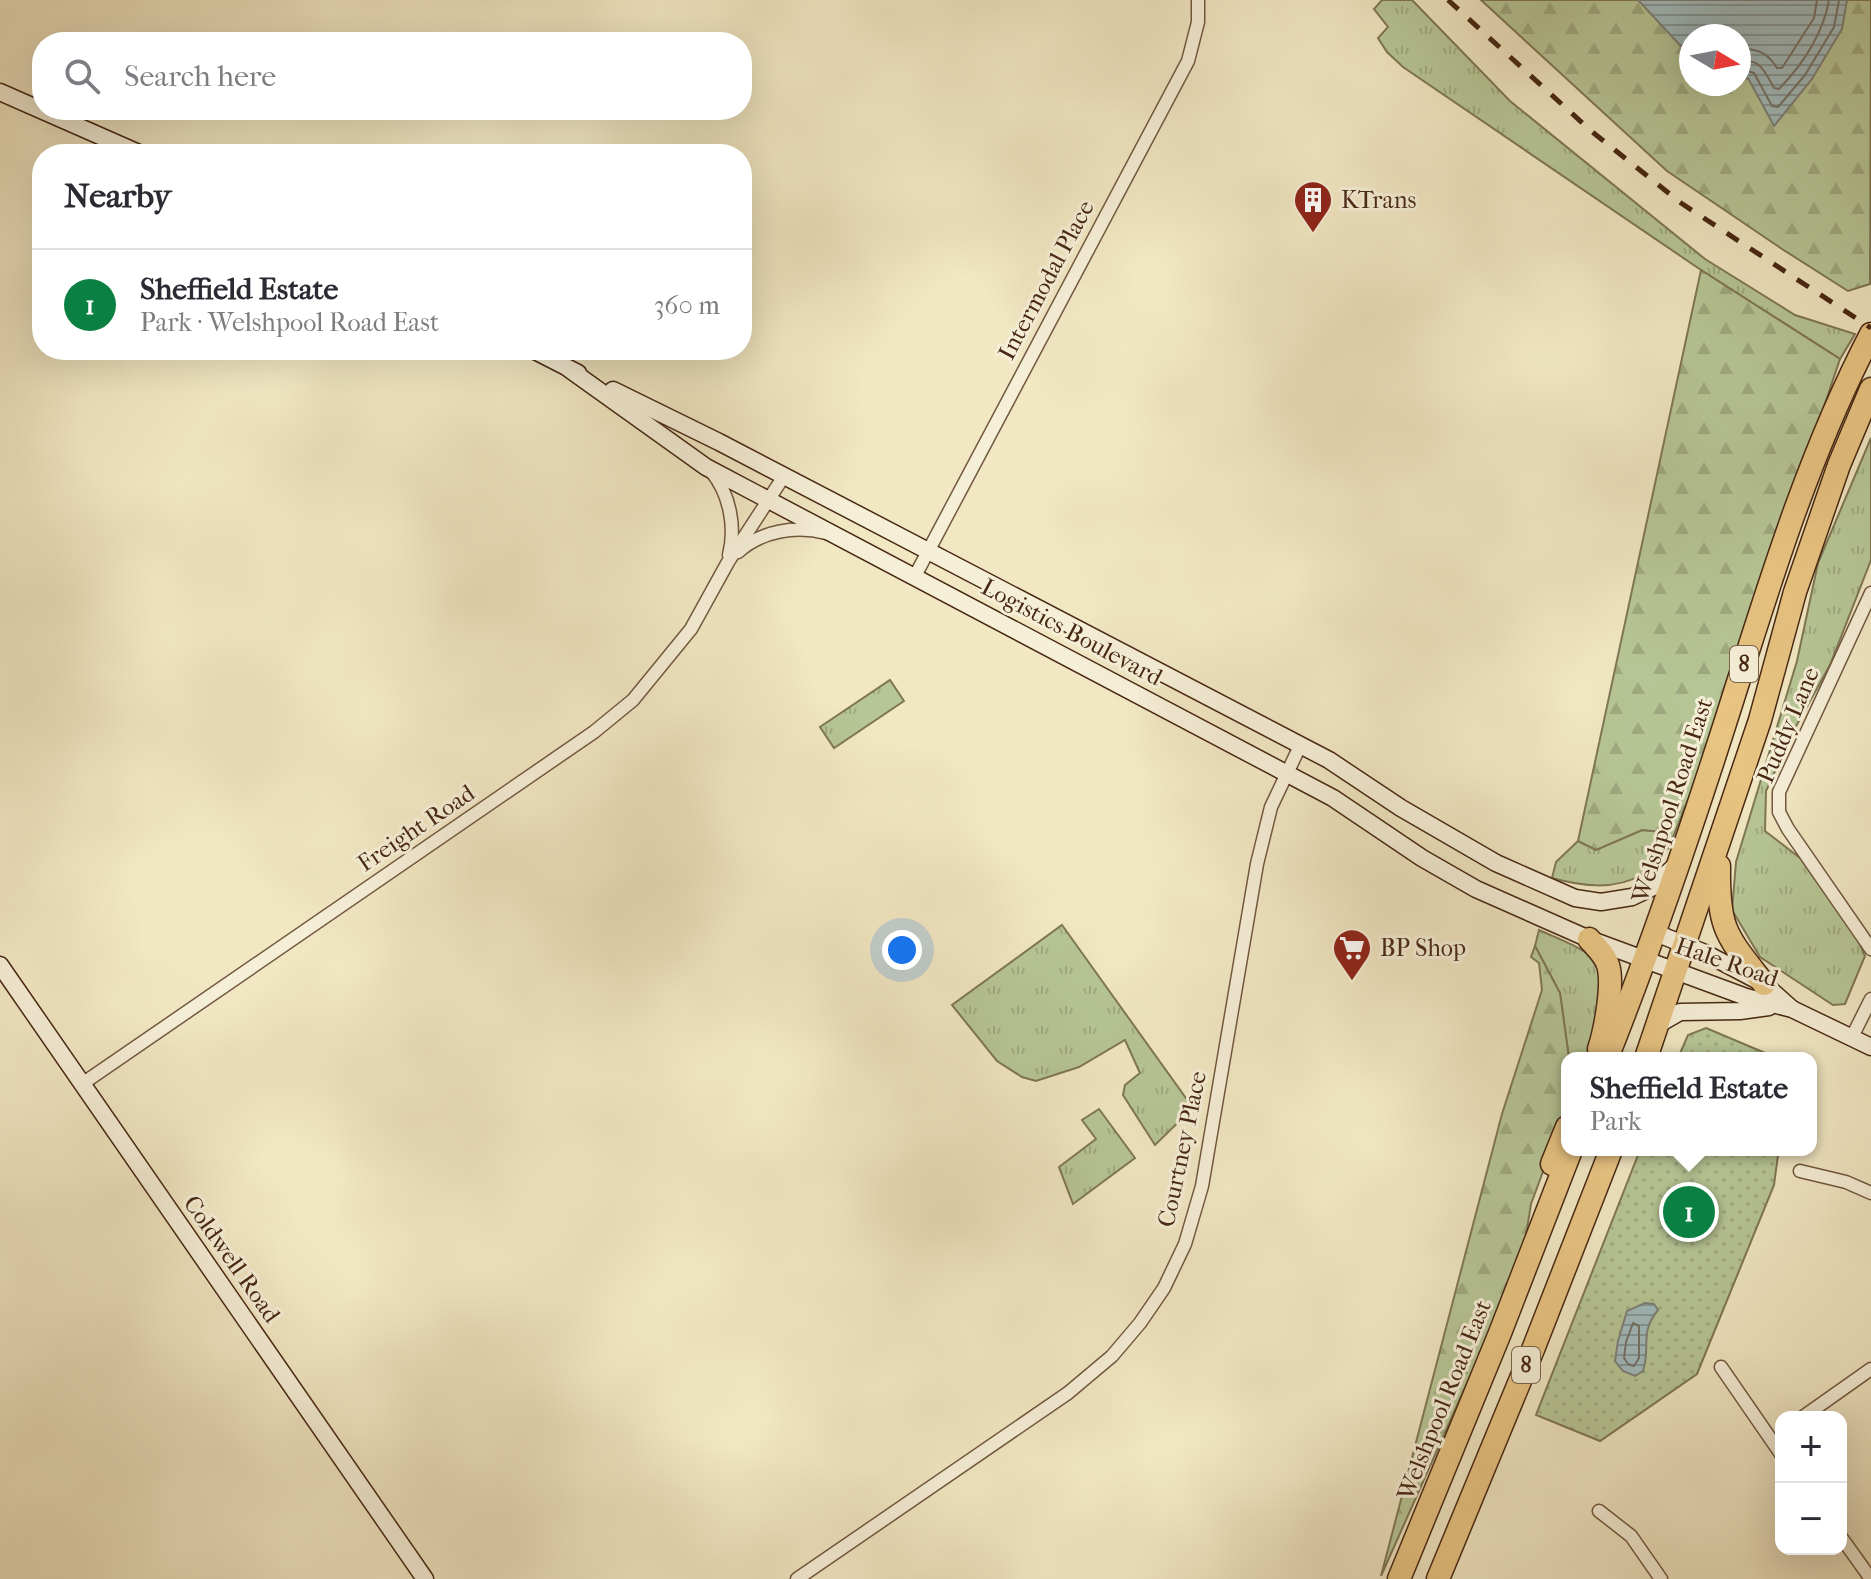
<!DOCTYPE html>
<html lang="en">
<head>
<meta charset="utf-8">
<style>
	:root { --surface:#fff; --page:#f7f7f7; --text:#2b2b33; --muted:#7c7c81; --line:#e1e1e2; --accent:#0b8043 }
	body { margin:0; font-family:"IM FELL French Canon",serif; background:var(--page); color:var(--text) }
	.controls { position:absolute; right:24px; bottom:24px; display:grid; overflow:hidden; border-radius:16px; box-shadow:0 8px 32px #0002 }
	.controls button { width:72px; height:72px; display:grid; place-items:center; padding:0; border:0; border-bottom:2px solid var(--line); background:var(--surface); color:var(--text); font:40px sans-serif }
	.compass { position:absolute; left:1679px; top:24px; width:72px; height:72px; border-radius:50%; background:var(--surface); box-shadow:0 8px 32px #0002; rotate:100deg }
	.you { position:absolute; left:902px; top:950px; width:28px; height:28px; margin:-20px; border:6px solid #fff; border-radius:50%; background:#1a73e8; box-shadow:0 0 0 12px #1a73e833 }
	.badge { display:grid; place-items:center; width:52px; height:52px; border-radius:50%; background:var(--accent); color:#fff; font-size:26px; font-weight:700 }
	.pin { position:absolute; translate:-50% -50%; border:4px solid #fff; box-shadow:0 2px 8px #0006 }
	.popup { position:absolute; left:1561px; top:1052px; width:256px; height:104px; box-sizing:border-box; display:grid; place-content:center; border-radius:16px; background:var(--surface); filter:drop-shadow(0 2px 6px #0005); font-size:26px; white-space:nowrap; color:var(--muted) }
	.popup b { font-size:30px; color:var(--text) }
	.popup::after { content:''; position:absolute; left:50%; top:100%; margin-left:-16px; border:16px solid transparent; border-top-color:var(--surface) }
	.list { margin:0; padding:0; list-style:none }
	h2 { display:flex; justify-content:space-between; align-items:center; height:104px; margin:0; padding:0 32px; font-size:34px }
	h2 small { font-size:26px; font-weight:400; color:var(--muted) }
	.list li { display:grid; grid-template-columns:52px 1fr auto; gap:24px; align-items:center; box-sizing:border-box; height:112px; padding:0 32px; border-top:2px solid var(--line) }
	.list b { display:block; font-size:30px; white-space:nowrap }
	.list p { margin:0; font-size:26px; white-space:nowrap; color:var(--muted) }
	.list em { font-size:26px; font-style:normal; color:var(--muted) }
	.icon { flex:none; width:44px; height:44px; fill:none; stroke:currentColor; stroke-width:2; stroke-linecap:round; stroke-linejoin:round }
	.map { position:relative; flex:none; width:1871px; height:1579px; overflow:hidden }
	.search { position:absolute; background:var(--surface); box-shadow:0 8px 32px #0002; left:32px; top:32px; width:720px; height:88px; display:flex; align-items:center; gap:20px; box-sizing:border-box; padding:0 28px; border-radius:32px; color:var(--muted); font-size:30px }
	.panel { position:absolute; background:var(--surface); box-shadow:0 8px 32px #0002; left:32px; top:144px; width:720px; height:216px; border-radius:32px }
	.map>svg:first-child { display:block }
</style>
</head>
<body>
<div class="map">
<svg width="1871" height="1579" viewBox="0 0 1871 1579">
	<defs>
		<pattern id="grass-tufts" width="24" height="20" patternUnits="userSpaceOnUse" patternTransform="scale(2)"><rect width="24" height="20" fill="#b7c696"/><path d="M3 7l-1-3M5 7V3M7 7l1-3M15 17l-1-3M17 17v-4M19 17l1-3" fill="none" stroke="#9faa80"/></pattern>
		<pattern id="forest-firs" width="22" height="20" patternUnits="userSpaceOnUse" patternTransform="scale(2)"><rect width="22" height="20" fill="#b7c696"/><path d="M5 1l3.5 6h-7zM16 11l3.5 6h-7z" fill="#9faa80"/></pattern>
		<pattern id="park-dots" width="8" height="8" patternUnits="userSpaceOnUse" patternTransform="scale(2)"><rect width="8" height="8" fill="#b7c696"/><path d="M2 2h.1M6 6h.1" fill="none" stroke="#9faa80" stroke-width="1.8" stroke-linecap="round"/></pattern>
		<pattern id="water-rules" width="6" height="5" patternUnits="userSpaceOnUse" patternTransform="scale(2)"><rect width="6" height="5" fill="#a1bcbf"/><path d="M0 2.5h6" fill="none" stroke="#85999a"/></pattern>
	</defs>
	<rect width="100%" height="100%" fill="#f1e7c3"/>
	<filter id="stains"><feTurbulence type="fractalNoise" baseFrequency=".0025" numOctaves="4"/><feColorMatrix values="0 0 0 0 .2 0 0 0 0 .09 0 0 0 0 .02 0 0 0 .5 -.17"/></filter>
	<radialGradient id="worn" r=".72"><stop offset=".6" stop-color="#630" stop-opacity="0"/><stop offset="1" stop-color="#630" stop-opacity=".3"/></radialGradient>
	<g fill="url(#grass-tufts)" stroke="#7f7754" stroke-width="2">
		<polygon points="1382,0 1412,0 1510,101 1705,259 1795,315 1855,334 1840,359 1701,270 1403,67 1387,52 1378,38 1388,27 1374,9"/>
		<polygon points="1871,438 1871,560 1830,665 1794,730 1766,791 1765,831 1800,858 1857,938 1865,956 1845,1004 1833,1005 1760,957 1732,910 1736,862 1797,661 1818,563"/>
		<polygon points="890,680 904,701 834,748 820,727"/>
		<path d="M1642 830 1663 832 1669 847C1662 856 1653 868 1643 874 1615 891 1581 886 1552 878L1556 862 1578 841 1596 850Z"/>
		<polygon points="1062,925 1193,1108 1155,1145 1123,1095 1125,1085 1140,1073 1125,1040 1079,1067 1036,1081 1022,1077 997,1061 952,1005"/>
		<path d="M1539 930C1554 937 1571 943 1585 952 1616 972 1597 1029 1591 1058H1569L1560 993 1535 946Z"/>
		<polygon points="1099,1109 1135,1158 1073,1204 1059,1167 1096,1139 1082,1120"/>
	</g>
	<g fill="url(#forest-firs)" stroke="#7f7754" stroke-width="2" fill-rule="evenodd">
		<path d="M1481 0H1871L1870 284 1848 291 1782 249 1667 171ZM1691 36H1739V84H1691Z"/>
		<polygon points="1701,270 1840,359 1708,750 1669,847 1663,832 1642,830 1596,850 1578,841"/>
		<polygon points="1535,946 1560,993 1569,1058 1567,1058 1567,1107 1531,1204 1522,1260 1381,1576 1502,1114 1542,990 1539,963 1531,957"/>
	</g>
	<g fill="url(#park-dots)" stroke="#7f7754" stroke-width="2">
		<polygon points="1706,1028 1777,1058 1678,1058 1688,1035"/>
		<polygon points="1640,1150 1778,1150 1778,1155 1774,1185 1697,1374 1600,1441 1536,1415"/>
	</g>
	<g fill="url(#water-rules)" stroke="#7d817a" stroke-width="2">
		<polygon points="1638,0 1847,0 1842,29 1812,79 1774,126 1748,78 1739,82 1739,36 1691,36 1691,57"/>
		<path d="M1645 1303 1654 1304 1658 1310C1639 1333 1651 1346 1643 1371L1635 1376 1623 1371 1615 1361 1618 1341 1627 1311Z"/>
	</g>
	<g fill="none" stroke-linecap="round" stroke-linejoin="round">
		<g stroke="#747269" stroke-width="2">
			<path d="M1739 50C1756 47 1768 53 1777 68H1782L1814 18 1817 0"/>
			<path d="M1739 62C1760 57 1765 72 1774 88L1779 89C1803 64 1823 34 1829 0"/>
			<polyline points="1739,73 1747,71 1754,73 1772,106 1778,107 1805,75 1834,27 1839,0"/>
			<polygon points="1633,1323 1639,1326 1639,1358 1634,1366 1628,1364 1624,1358 1626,1342"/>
		</g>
		<defs>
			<g id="street">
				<path d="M711 471C730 494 736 527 729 555"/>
				<path d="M738 552C761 531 796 525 826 533"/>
				<polyline points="915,576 1188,61 1198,22 1198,0"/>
				<polyline points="1871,593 1779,792 1779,812 1788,829 1871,949"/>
				<polyline points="1852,1037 1871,999"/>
				<polyline points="82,1084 594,732 633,700 691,629 728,562 784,476"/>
				<polyline points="1800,1171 1846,1182 1871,1193"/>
				<polyline points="1721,1367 1781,1454"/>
				<polyline points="1803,1417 1871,1369"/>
				<polyline points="1599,1511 1631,1536 1661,1579"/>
				<polyline points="1841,1537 1871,1579"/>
				<polyline points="797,1579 1068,1393 1112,1356 1140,1323 1164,1288 1185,1244 1202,1186 1257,864 1271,807 1300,746"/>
			</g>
			<g id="secondary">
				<polyline points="0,92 141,154"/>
				<polyline points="533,350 578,373"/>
				<polyline points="569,369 706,467 1333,798 1422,858 1476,889 1589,939 1746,997 1792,1009 1871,1047"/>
				<polyline points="613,390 719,442 1329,760 1401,808 1496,863 1575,898 1601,902 1632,897 1651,888 1675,866"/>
				<polyline points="1656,933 1705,953 1764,984 1791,1008"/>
				<polyline points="0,965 425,1579"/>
				<polyline points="1659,1024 1680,1012 1740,1011 1769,1007"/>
			</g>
			<g id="highway">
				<path d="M1719 866C1718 930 1726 935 1764 984"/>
				<path d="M1589 939C1596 947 1605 955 1608 965 1614 984 1605 1031 1599 1049"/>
				<path d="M1607 1058C1652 945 1691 830 1728 714 1769 585 1808 455 1871 334"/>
				<polyline points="1646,1058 1760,720 1795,592 1839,465 1871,389"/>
				<polyline points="1552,1164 1567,1127"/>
				<polyline points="1399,1579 1500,1333 1571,1150"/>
				<polyline points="1438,1579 1534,1347 1611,1150"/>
			</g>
		</defs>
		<use href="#street" stroke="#72583f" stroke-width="15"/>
		<use href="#secondary" stroke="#472813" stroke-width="19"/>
		<use href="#highway" stroke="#472813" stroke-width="25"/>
		<use href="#street" stroke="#f6efd8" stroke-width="12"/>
		<use href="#secondary" stroke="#f6efd8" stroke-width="16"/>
		<use href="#highway" stroke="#e8c482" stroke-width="22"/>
		<polyline stroke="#472813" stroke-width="5" stroke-dasharray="14 14" stroke-linecap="butt" points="1448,0 1590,130 1681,203 1871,328"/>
	</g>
	<defs>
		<symbol id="building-pin" viewBox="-11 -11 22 30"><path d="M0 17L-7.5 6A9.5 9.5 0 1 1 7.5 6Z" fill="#8f2418" stroke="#f6efd8"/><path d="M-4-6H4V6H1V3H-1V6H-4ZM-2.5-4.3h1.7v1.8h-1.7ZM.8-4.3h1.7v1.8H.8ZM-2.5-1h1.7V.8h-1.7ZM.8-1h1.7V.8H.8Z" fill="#fff"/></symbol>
		<symbol id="supermarket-pin" viewBox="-11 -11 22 30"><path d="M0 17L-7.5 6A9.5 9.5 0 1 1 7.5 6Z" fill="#8f2418" stroke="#f6efd8"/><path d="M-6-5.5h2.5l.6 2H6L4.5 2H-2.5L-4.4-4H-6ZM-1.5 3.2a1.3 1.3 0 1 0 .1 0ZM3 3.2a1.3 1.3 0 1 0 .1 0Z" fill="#fff"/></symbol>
	</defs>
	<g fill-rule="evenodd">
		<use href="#building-pin" x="1291" y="178" width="44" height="60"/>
		<use href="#supermarket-pin" x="1330" y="926" width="44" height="60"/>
	</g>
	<g text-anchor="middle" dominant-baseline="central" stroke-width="6" stroke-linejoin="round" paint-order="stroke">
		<g fill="#f6efd8" stroke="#7c644e" stroke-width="2">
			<rect x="1730" y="646" width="28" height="36" rx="6"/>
			<rect x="1512" y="1347" width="28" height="36" rx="6"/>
		</g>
		<g font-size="22" font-weight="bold" fill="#472813">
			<text x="1744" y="664">8</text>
			<text x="1526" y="1365">8</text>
		</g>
		<g font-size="24" fill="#472813" stroke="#f6efd8" text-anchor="start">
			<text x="1341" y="200">KTrans</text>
			<text x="1380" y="948">BP Shop</text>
		</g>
		<g font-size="24" fill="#472813" stroke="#f6efd8">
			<text transform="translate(1046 280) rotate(-62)">Intermodal Place</text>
			<text transform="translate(1072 632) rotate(28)">Logistics Boulevard</text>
			<text transform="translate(1788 725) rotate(-67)">Puddy Lane</text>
			<text transform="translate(1672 800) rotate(-72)">Welshpool Road East</text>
			<text transform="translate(416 828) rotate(-34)">Freight Road</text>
			<text transform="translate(1727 962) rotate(19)">Hale Road</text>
			<text transform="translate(1182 1149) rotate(-78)">Courtney Place</text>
			<text transform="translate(232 1259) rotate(55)">Coldwell Road</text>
			<text transform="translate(1444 1400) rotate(-68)">Welshpool Road East</text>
		</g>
	</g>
	<rect width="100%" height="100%" filter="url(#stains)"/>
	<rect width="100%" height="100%" fill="url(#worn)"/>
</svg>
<div class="controls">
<button>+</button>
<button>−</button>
</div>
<svg class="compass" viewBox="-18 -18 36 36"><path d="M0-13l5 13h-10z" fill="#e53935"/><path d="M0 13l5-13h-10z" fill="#7c7c81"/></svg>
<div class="you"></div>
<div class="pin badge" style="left:1689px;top:1212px">1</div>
<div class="popup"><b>Sheffield Estate</b>Park</div>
<div class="search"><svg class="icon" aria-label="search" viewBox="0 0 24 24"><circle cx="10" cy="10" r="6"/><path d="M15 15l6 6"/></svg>Search here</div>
<section class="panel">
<h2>Nearby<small></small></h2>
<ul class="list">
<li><span class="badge">1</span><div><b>Sheffield Estate</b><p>Park · Welshpool Road East</p></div><em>360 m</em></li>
</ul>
</section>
</div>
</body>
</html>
